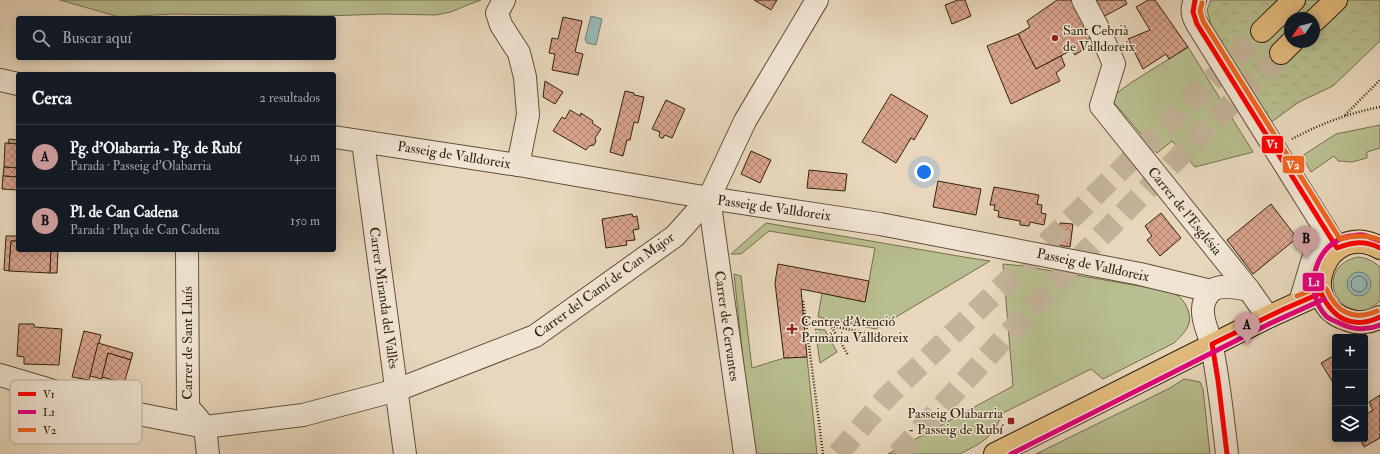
<!DOCTYPE html>
<html lang="es">
<head>
<meta charset="utf-8">
<style>
	:root { --surface:#171b24; --page:#242831; --text:#f1f3f6; --muted:#9ea1a6; --line:#363941; --accent:#c59692 }
	body { margin:0; font-family:"IM FELL Double Pica",serif; background:var(--page); color:var(--text) }
	.controls { position:absolute; right:12px; bottom:12px; display:grid; overflow:hidden; border-radius:4px; box-shadow:0 2px 10px #0003 }
	.controls button { width:36px; height:36px; display:grid; place-items:center; padding:0; border:0; border-bottom:1px solid var(--line); background:var(--surface); color:var(--text); font:20px sans-serif }
	.compass { position:absolute; left:1284px; top:12px; width:36px; height:36px; border-radius:50%; background:var(--surface); box-shadow:0 2px 10px #0003; rotate:235deg }
	.you { position:absolute; left:924px; top:172px; width:14px; height:14px; margin:-10px; border:3px solid #fff; border-radius:50%; background:#1a73e8; box-shadow:0 0 0 6px #1a73e833 }
	.badge { display:grid; place-items:center; width:26px; height:26px; border-radius:50%; background:var(--accent); color:#111; font-size:13px; font-weight:700 }
	.pin { position:absolute; translate:-50% -33px; filter:drop-shadow(0 1px 2px #0008) }
	.pin::after { content:''; position:absolute; top:21px; width:14px; height:12px; background:inherit; clip-path:polygon(0 0,100% 0,50% 100%) }
	.list { margin:0; padding:0; list-style:none }
	h2 { display:flex; justify-content:space-between; align-items:center; height:52px; margin:0; padding:0 16px; font-size:17px }
	h2 small { font-size:13px; font-weight:400; color:var(--muted) }
	.list li { display:grid; grid-template-columns:26px 1fr auto; gap:12px; align-items:center; box-sizing:border-box; height:64px; padding:0 16px; border-top:1px solid var(--line) }
	.list b { display:block; font-size:15px; white-space:nowrap }
	.list p { margin:0; font-size:13px; white-space:nowrap; color:var(--muted) }
	.list em { font-size:13px; font-style:normal; color:var(--muted) }
	.icon { flex:none; width:22px; height:22px; fill:none; stroke:currentColor; stroke-width:2; stroke-linecap:round; stroke-linejoin:round }
	.map { position:relative; flex:none; width:1380px; height:454px; overflow:hidden }
	.search { position:absolute; background:var(--surface); box-shadow:0 2px 10px #0003; left:16px; top:16px; width:320px; height:44px; display:flex; align-items:center; gap:10px; box-sizing:border-box; padding:0 14px; border-radius:4px; color:var(--muted); font-size:15px }
	.panel { position:absolute; background:var(--surface); box-shadow:0 2px 10px #0003; left:16px; top:72px; width:320px; height:180px; border-radius:4px }
	.map>svg:first-child { display:block }
</style>
</head>
<body>
<div class="map">
<svg width="1380" height="454" viewBox="0 0 1380 454">
	<defs>
		<pattern id="forest-crowns" width="20" height="18" patternUnits="userSpaceOnUse"><rect width="20" height="18" fill="#b8be8f"/><path d="M2 6a3 3 0 1 1 6 0M12 15a3 3 0 1 1 6 0" fill="none" stroke="#9fa37a"/></pattern>
		<pattern id="building-cross-hatch" width="8" height="8" patternUnits="userSpaceOnUse"><rect width="8" height="8" fill="#d7a38b"/><path d="M0 0l8 8M0 8l8-8" fill="none" stroke="#af8470"/></pattern>
	</defs>
	<rect width="100%" height="100%" fill="#e8d7bc"/>
	<filter id="stains"><feTurbulence type="fractalNoise" baseFrequency=".005" numOctaves="4"/><feColorMatrix values="0 0 0 0 .2 0 0 0 0 .09 0 0 0 0 .02 0 0 0 .5 -.17"/></filter>
	<radialGradient id="worn" r=".72"><stop offset=".6" stop-color="#630" stop-opacity="0"/><stop offset="1" stop-color="#630" stop-opacity=".3"/></radialGradient>
	<g fill="#b8be8f" stroke="#75704e">
		<polygon points="60,0 481,0 465,6 451,12 436,15 384,14 324,16 173,14 119,17"/>
		<polygon points="1188,47 1253,152 1195,167 1172,141 1157,153 1110,98 1132,82"/>
		<polygon points="1380,125 1380,148 1367,152 1367,158 1352,162 1338,161 1334,156 1311,172 1302,156 1336,134"/>
		<polygon points="766,223 964,257 990,261 876,329 818,317 822,293 865,302 875,248 769,231 741,254 731,254"/>
		<path d="M1358 257C1367 258 1373 261 1380 267V301C1343 335 1308 268 1358 257Z"/>
		<path d="M1003 264 1023 266 1157 289C1162 291 1169 292 1175 294 1184 298 1192 313 1189 323 1187 331 1180 337 1174 343L1103 379 1091 369 1003 413 996 427 987 438 977 445 960 454H888L1013 386Z"/>
		<polygon points="734,274 741,276 752,368 784,358 807,357 817,454 753,454"/>
		<polygon points="815,329 825,330 837,352 820,363"/>
		<polygon points="1184,379 1200,382 1203,389 1210,454 1036,454 1170,388"/>
	</g>
	<path fill="url(#forest-crowns)" stroke="#75704e" fill-rule="evenodd" d="M1211 0H1380V41L1333 86 1299 102 1270 123 1211 25 1207 10ZM1290 18H1314V42H1290Z"/>
	<g fill="#99b8b8" stroke="#707c74">
		<polygon points="591,16 602,19 596,45 587,43 585,39"/>
		<circle cx="1359" cy="284" r="12"/>
	</g>
	<g fill="none" stroke-linecap="round" stroke-linejoin="round">
		<circle stroke="#666e62" stroke-width="1" cx="1359" cy="284" r="8"/>
	</g>
	<g fill="url(#building-cross-hatch)" stroke="#32230d">
		<polygon points="754,0 777,0 771,10"/>
		<polygon points="958,0 965,0 971,16 952,24 945,5"/>
		<polygon points="1057,0 1083,0 1100,32 1084,42 1087,47 1075,55 1072,50 1036,69 1018,34 1030,27 1027,21"/>
		<polygon points="1090,0 1125,0 1127,4 1101,18"/>
		<polygon points="1148,0 1155,0 1188,47 1169,59 1166,54 1143,69 1128,39 1150,30 1136,7"/>
		<polygon points="563,17 582,21 575,52 583,54 578,75 552,70 555,54 549,53 552,38 558,39"/>
		<polygon points="1018,34 1036,69 1061,56 1065,66 1056,73 1060,81 1011,104 987,46"/>
		<polygon points="545,81 563,92 555,104 543,97"/>
		<polygon points="625,91 634,93 634,95 644,97 638,123 634,122 630,140 627,140 623,156 610,152"/>
		<polygon points="891,94 928,116 914,140 911,138 896,163 862,142"/>
		<polygon points="666,100 685,109 672,138 665,135 663,138 661,138 659,136 660,132 652,129"/>
		<polygon points="570,110 580,116 581,113 593,121 592,123 601,129 595,138 596,141 594,145 589,146 586,150 553,131 562,117 565,119"/>
		<polygon points="9,139 18,140 18,144 8,143"/>
		<polygon points="5,143 18,144 18,168 4,167"/>
		<polygon points="751,151 771,160 760,183 741,174"/>
		<polygon points="4,167 18,168 18,177 3,176"/>
		<polygon points="809,170 847,174 845,191 807,188"/>
		<polygon points="3,176 18,177 18,190 2,189"/>
		<polygon points="938,181 981,189 976,215 933,207"/>
		<polygon points="994,187 1039,195 1037,204 1042,205 1041,213 1046,214 1044,225 1030,222 1029,226 1020,225 1020,221 998,217 999,211 994,210 995,205 990,205"/>
		<polygon points="1271,204 1297,238 1253,274 1227,240"/>
		<polygon points="1161,213 1181,238 1160,256 1147,240 1152,236 1145,226"/>
		<polygon points="632,214 633,217 637,216 639,229 633,230 635,240 626,241 627,245 606,248 602,219"/>
		<polygon points="1060,223 1073,224 1070,247 1057,245"/>
		<polygon points="6,236 18,236 18,241 11,241 9,271 4,270"/>
		<polygon points="11,241 18,241 18,250 51,250 50,273 9,271"/>
		<polygon points="51,250 58,250 57,273 50,273"/>
		<polygon points="778,264 869,281 865,302 801,289 807,357 784,358 775,283"/>
		<polygon points="19,324 34,324 34,327 62,329 59,365 24,364 24,357 17,356"/>
		<polygon points="84,331 101,335 89,380 72,377"/>
		<polygon points="98,343 133,353 131,360 108,353 102,379 90,376"/>
		<polygon points="108,353 131,360 124,383 102,377"/>
		<polygon points="1335,355 1335,386 1321,363"/>
		<polygon points="1380,395 1380,438 1364,447 1360,439 1365,439 1365,415 1373,410 1369,402"/>
	</g>
	<g fill="none" stroke-linecap="round" stroke-linejoin="round">
		<g stroke="#c4b399" stroke-width="22" stroke-dasharray="22 11" stroke-linecap="butt">
			<polyline points="838,454 885,399 1019,270 1262,31"/>
			<polyline points="898,454 1053,285 1281,53"/>
		</g>
		<defs>
			<g id="minor">
				<polyline points="504,0 497,13 501,25 519,53 525,77 528,115 518,165"/>
				<polyline points="1083,0 1100,32 1114,64 1101,106 1249,290 1268,317"/>
				<path d="M1195 0C1191 9 1192 15 1197 24L1337 248"/>
				<polyline points="0,80 18,84"/>
				<polyline points="334,137 518,165 709,198 880,224 1140,274 1211,291"/>
				<polyline points="363,142 405,454"/>
				<polyline points="709,198 745,454"/>
				<polyline points="187,250 188,407 205,427 208,454"/>
				<polyline points="1300,302 1312,262 1325,229"/>
				<polyline points="0,375 118,410 205,427 303,415 397,390 535,336 675,236 709,198 745,121 817,0"/>
				<path d="M1227 454C1223 418 1219 383 1212 347 1210 334 1202 323 1203 309 1203 303 1206 297 1210 292 1219 283 1238 288 1249 290"/>
			</g>
			<g id="major">
				<path d="M1380 248C1327 218 1293 304 1348 320 1358 324 1370 323 1380 317"/>
				<polyline points="995,454 1268,317 1321,293"/>
			</g>
			<g id="highway">
				<polyline points="1314,21 1336,0"/>
				<polyline points="1262,31 1294,0"/>
				<polyline points="1281,53 1292,42"/>
			</g>
		</defs>
		<use href="#minor" stroke="#605039" stroke-width="24"/>
		<use href="#major" stroke="#32230d" stroke-width="24"/>
		<use href="#highway" stroke="#32230d" stroke-width="24"/>
		<g stroke="#32230d" stroke-width="2.5" stroke-dasharray="1 2" stroke-linecap="butt">
			<polyline points="1345,115 1380,80"/>
			<path d="M1292 139C1320 124 1349 113 1380 107"/>
			<polyline points="803,301 806,322 831,326 848,355"/>
			<polyline points="806,322 823,454"/>
			<polyline points="831,326 883,336"/>
		</g>
		<use href="#minor" stroke="#f0e5d3" stroke-width="22"/>
		<use href="#major" stroke="#e4bc7e" stroke-width="22"/>
		<use href="#highway" stroke="#e4bc7e" stroke-width="22"/>
		<defs>
			<g id="bus-1">
				<path d="M1195 0 1193 12 1197 24 1337 248C1352 242 1365 240 1380 248"/>
				<path d="M1227 454 1218 380 1212 344 1284 309 1321 293C1333 319 1353 330 1380 317"/>
			</g>
			<g id="bus-2">
				<path d="M1380 241C1374 239 1368 236 1363 235 1359 234 1354 236 1350 236 1315 242 1302 290 1326 316 1329 319 1335 321 1339 323 1353 330 1366 331 1380 325"/>
				<polyline points="1011,454 1271,323 1324,299"/>
			</g>
			<g id="bus-3">
				<path d="M1202 3 1200 11 1203 21 1340 239C1354 235 1367 234 1380 240"/>
				<path d="M1297 296 1322 286C1328 288 1328 293 1331 298 1342 316 1359 319 1377 311"/>
			</g>
		</defs>
		<use href="#bus-1" stroke="#f0e5d3" stroke-width="8"/>
		<use href="#bus-2" stroke="#f0e5d3" stroke-width="8"/>
		<use href="#bus-3" stroke="#f0e5d3" stroke-width="8"/>
		<use href="#bus-1" stroke="#f00" stroke-width="5"/>
		<use href="#bus-2" stroke="#e5007d" stroke-width="5"/>
		<use href="#bus-3" stroke="#f26522" stroke-width="5"/>
	</g>
	<g fill="#8f2418" stroke="#f0e5d3" stroke-width="1.5">
		<circle cx="1055" cy="38" r="4"/>
		<path d="M790 323h4v4h4v4h-4v4h-4v-4h-4v-4h4z"/>
		<rect x="1007" y="417" width="8" height="8" rx="2"/>
	</g>
	<g text-anchor="middle" dominant-baseline="central" stroke-width="3" stroke-linejoin="round" paint-order="stroke">
		<g font-size="14" fill="#32230d" stroke="#f0e5d3" text-anchor="start">
			<text x="1063" y="30">Sant Cebrià<tspan x="1063" dy="16">de Valldoreix</tspan></text>
			<text x="801" y="321">Centre d'Atenció<tspan x="801" dy="16">Primària Valldoreix</tspan></text>
			<text x="1003" y="413" text-anchor="end">Passeig Olabarria<tspan x="1003" dy="16">- Passeig de Rubí</tspan></text>
		</g>
		<g font-size="14" fill="#32230d" stroke="#f0e5d3">
			<text transform="translate(454 155) rotate(9)">Passeig de Valldoreix</text>
			<text transform="translate(774 208) rotate(8)">Passeig de Valldoreix</text>
			<text transform="translate(1185 211) rotate(51)">Carrer de l'Església</text>
			<text transform="translate(1093 265) rotate(12)">Passeig de Valldoreix</text>
			<text transform="translate(604 285) rotate(-36)">Carrer del Camí de Can Major</text>
			<text transform="translate(384 298) rotate(82)">Carrer Miranda del Vallès</text>
			<text transform="translate(727 326) rotate(82)">Carrer de Cervantes</text>
			<text transform="translate(187 343) rotate(-90)">Carrer de Sant Lluís</text>
		</g>
	</g>
	<rect x="10" y="380" width="132" height="64" rx="6" fill="#f0e5d3" stroke="#b7ab98" stroke-width="1"/>
	<rect x="18" y="392" width="18" height="4" fill="#f00"/>
	<rect x="18" y="410" width="18" height="4" fill="#e5007d"/>
	<rect x="18" y="428" width="18" height="4" fill="#f26522"/>
	<g font-size="11" fill="#32230d">
		<text x="43" y="398">V1</text>
		<text x="43" y="416">L1</text>
		<text x="43" y="434">V2</text>
	</g>
	<g stroke="#f0e5d3" stroke-width="1.5">
		<rect x="1261" y="135" width="23" height="19" rx="4" fill="#f00"/>
		<rect x="1282" y="155" width="23" height="19" rx="4" fill="#f26522"/>
		<rect x="1302" y="272" width="23" height="20" rx="4" fill="#e5007d"/>
	</g>
	<g font-size="11" text-anchor="middle" font-weight="bold" fill="#fff">
		<text x="1272" y="148">V1</text>
		<text x="1293" y="169">V2</text>
		<text x="1314" y="286">L1</text>
	</g>
	<rect width="100%" height="100%" filter="url(#stains)"/>
	<rect width="100%" height="100%" fill="url(#worn)"/>
</svg>
<div class="controls">
<button>+</button>
<button>−</button>
<button><svg class="icon" aria-label="layers" viewBox="0 0 24 24"><path d="M12 4l9 5-9 5-9-5zM3 14l9 5 9-5"/></svg></button>
</div>
<svg class="compass" viewBox="-18 -18 36 36"><path d="M0-13l5 13h-10z" fill="#e53935"/><path d="M0 13l5-13h-10z" fill="#9ea1a6"/></svg>
<div class="you"></div>
<div class="pin badge" style="left:1247px;top:345px">A</div>
<div class="pin badge" style="left:1306px;top:259px">B</div>
<div class="search"><svg class="icon" aria-label="search" viewBox="0 0 24 24"><circle cx="10" cy="10" r="6"/><path d="M15 15l6 6"/></svg>Buscar aquí</div>
<section class="panel">
<h2>Cerca<small>2 resultados</small></h2>
<ul class="list">
<li><span class="badge">A</span><div><b>Pg. d'Olabarria - Pg. de Rubí</b><p>Parada · Passeig d'Olabarria</p></div><em>140 m</em></li>
<li><span class="badge">B</span><div><b>Pl. de Can Cadena</b><p>Parada · Plaça de Can Cadena</p></div><em>150 m</em></li>
</ul>
</section>
</div>
</body>
</html>
